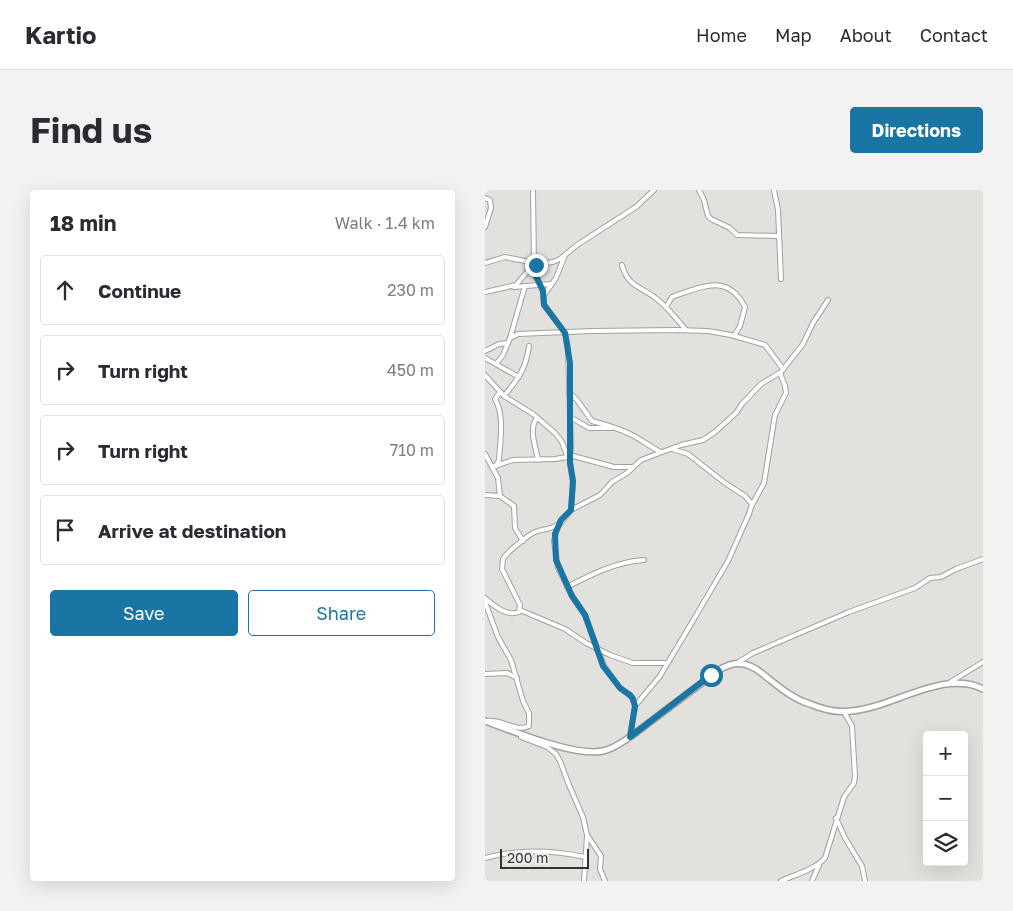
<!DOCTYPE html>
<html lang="en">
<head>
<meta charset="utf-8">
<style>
	:root { --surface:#fff; --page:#f2f2f3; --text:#2b2b33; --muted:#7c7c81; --line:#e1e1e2; --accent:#1976a4 }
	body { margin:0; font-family:"Golos Text",sans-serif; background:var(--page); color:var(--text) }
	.controls { position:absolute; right:15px; bottom:15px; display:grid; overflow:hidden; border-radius:5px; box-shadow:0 5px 20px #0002 }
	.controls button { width:45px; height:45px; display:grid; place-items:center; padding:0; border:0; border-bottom:1px solid var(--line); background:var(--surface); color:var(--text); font:25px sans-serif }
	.scale { position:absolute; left:15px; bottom:12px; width:89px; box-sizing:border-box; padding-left:5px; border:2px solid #343332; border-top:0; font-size:14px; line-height:18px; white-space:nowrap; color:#343332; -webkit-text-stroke:4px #f0eeeb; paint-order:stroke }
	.stop { position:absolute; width:15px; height:15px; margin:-11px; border:4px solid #1976a4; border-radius:50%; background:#fff }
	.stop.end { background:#1976a4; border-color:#fff; box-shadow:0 1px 5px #0008 }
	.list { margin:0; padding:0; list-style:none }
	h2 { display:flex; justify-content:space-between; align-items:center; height:65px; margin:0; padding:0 20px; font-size:21px }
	h2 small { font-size:16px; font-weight:400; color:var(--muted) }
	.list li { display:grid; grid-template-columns:32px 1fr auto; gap:15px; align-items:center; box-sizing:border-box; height:70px; margin:0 10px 10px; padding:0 10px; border:1px solid var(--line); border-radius:5px }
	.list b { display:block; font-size:19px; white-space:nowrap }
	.list em { font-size:16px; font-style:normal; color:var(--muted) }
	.actions { display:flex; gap:10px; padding:15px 20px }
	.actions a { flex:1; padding:11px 0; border:1px solid var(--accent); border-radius:5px; text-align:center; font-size:18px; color:var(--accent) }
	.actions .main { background:var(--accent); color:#fff }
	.icon { flex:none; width:28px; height:28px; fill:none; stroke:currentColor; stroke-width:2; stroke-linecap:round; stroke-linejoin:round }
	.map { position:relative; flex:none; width:498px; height:691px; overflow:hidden; border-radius:5px }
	header { display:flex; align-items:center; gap:30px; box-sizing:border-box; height:70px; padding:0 25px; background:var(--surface); border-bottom:1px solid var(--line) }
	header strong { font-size:24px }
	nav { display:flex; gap:28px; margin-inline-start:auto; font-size:18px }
	.intro { display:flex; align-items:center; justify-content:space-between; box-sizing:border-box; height:120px; padding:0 30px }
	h1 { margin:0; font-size:35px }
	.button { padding:12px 22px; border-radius:5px; background:var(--accent); color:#fff; font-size:18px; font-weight:700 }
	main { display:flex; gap:30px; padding:0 30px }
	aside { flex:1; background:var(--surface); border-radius:5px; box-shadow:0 5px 20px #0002 }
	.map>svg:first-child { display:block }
</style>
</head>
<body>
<header>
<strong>Kartio</strong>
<nav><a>Home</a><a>Map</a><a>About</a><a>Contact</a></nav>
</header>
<div class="intro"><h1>Find us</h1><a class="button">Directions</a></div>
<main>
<aside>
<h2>18 min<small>Walk · 1.4 km</small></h2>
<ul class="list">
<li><svg class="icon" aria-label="ahead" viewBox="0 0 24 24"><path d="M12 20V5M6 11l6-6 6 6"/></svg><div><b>Continue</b></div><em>230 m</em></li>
<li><svg class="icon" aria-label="right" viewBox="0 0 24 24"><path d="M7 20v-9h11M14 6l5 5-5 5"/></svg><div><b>Turn right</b></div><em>450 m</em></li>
<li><svg class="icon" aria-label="right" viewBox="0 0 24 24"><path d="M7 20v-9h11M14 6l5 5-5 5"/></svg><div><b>Turn right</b></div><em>710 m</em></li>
<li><svg class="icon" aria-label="arrive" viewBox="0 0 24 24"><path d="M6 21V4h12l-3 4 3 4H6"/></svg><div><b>Arrive at destination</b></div></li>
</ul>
<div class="actions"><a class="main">Save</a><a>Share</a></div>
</aside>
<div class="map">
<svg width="498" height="691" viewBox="0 0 498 691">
	<rect width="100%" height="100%" fill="#e3e1de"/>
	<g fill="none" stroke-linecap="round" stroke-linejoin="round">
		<defs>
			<g id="street">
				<polyline points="48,0 49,75"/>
				<polyline points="214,0 219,10 223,26 226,29 245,38 252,45 293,46"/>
				<polyline points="289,0 293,20 296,89"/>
				<polyline points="0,8 5,10 6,18 0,37"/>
				<polyline points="0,73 20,67 50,73"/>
				<polyline points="48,75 50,84 58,101 59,114 80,143 83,158 86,257 85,273 88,291 86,320"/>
				<path d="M137 75C143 98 157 96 173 110 184 119 192 129 201 140"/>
				<polyline points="29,97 66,94"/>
				<polyline points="0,102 31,95 48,75 68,72 75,69 92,55 151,17 169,0"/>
				<polyline points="59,105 71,88 80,65"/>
				<path d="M181 117 187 107 192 105C220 96 243 84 260 117L255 136 249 146"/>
				<polyline points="25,148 40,96"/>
				<polyline points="0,161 14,154 23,153"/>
				<polyline points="0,168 34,187"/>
				<polyline points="11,174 18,165 25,148 33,144 107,141 190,140 223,141 246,145 280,155 298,179"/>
				<polyline points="0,185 19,206 48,224 70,243 77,252 83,268"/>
				<path d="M84 202 92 210 107 231C118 234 135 239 145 244 156 249 165 257 176 262"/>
				<path d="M19 206C33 189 41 179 44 156"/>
				<polyline points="85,227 104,238 127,238"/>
				<path d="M52 228C43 239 51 257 53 270"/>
				<polyline points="0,264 13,288 15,306 29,316 30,338 38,351"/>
				<path d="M11 276 14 270C15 251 20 226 10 209L15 202"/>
				<polyline points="7,277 28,270 70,269 88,266 129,277 148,277"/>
				<polyline points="0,305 15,306"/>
				<polyline points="267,315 279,293 290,225 301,203 300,196 295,183"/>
				<path d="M82 397C107 384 131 372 159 370"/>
				<path d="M0 408C9 416 22 427 34 422L35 415 17 379 18 369C21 363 43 345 50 342 59 338 64 341 73 334"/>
				<path d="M0 412 13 447 26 470 38 511 44 523V536C31 543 16 528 2 531"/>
				<polyline points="35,420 80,439 101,453 125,465 148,473 182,473"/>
				<polyline points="252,473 268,463 364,422 430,398 445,388 456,387 471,379 498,369"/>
				<polyline points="0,484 22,483 32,488"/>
				<polyline points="464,493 498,472"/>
				<polyline points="150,516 147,507 135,498 119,476 100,425 87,406 73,378 69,351 72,338 86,320 115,305 127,292 142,283 156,270 196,255 218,250 230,242 251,223 257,214 276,194 296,182 318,154 328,133 343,110"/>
				<polyline points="36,547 62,557 71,564 75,571 84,595 98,627 102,645 116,666 115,679 120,691"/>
				<polyline points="145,547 150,516 175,486 206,434 243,371 264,324 267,314 260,306 240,293 203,264 187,259"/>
				<polyline points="351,628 360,648 377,676 380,691"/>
				<path d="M0 668C33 659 67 660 100 667"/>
				<polyline points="99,691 102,646"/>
				<path d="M296 691C311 684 329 680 340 668L359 607 369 593 370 586 367 536 359 522"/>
				<polyline points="327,691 334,675"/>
			</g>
			<path id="secondary" d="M0 531C29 541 89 567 118 561 128 559 136 553 145 547L234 480C247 472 257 471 271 479 288 491 304 508 325 514 337 519 353 523 366 521 408 518 457 479 498 499"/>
		</defs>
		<use href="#street" stroke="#a2a09d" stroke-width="6"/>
		<use href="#secondary" stroke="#a2a09d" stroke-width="8"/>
		<use href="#street" stroke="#fff" stroke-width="4"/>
		<use href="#secondary" stroke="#fff" stroke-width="5"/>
	</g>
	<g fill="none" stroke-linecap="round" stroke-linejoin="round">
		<polyline stroke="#1976a4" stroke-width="6" points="51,75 48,75 50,84 58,101 59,115 80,143 85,173 85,273 88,291 86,320 76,330 70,344 71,370 87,406 100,425 118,476 135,498 145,505 148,509 150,516 145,547 226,485"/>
	</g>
</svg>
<div class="controls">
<button>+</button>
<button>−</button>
<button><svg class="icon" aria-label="layers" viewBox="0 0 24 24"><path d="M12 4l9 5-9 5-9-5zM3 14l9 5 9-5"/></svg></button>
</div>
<div class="scale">200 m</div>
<div class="stop" style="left:226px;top:485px"></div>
<div class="stop end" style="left:51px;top:75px"></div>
</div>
</main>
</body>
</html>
